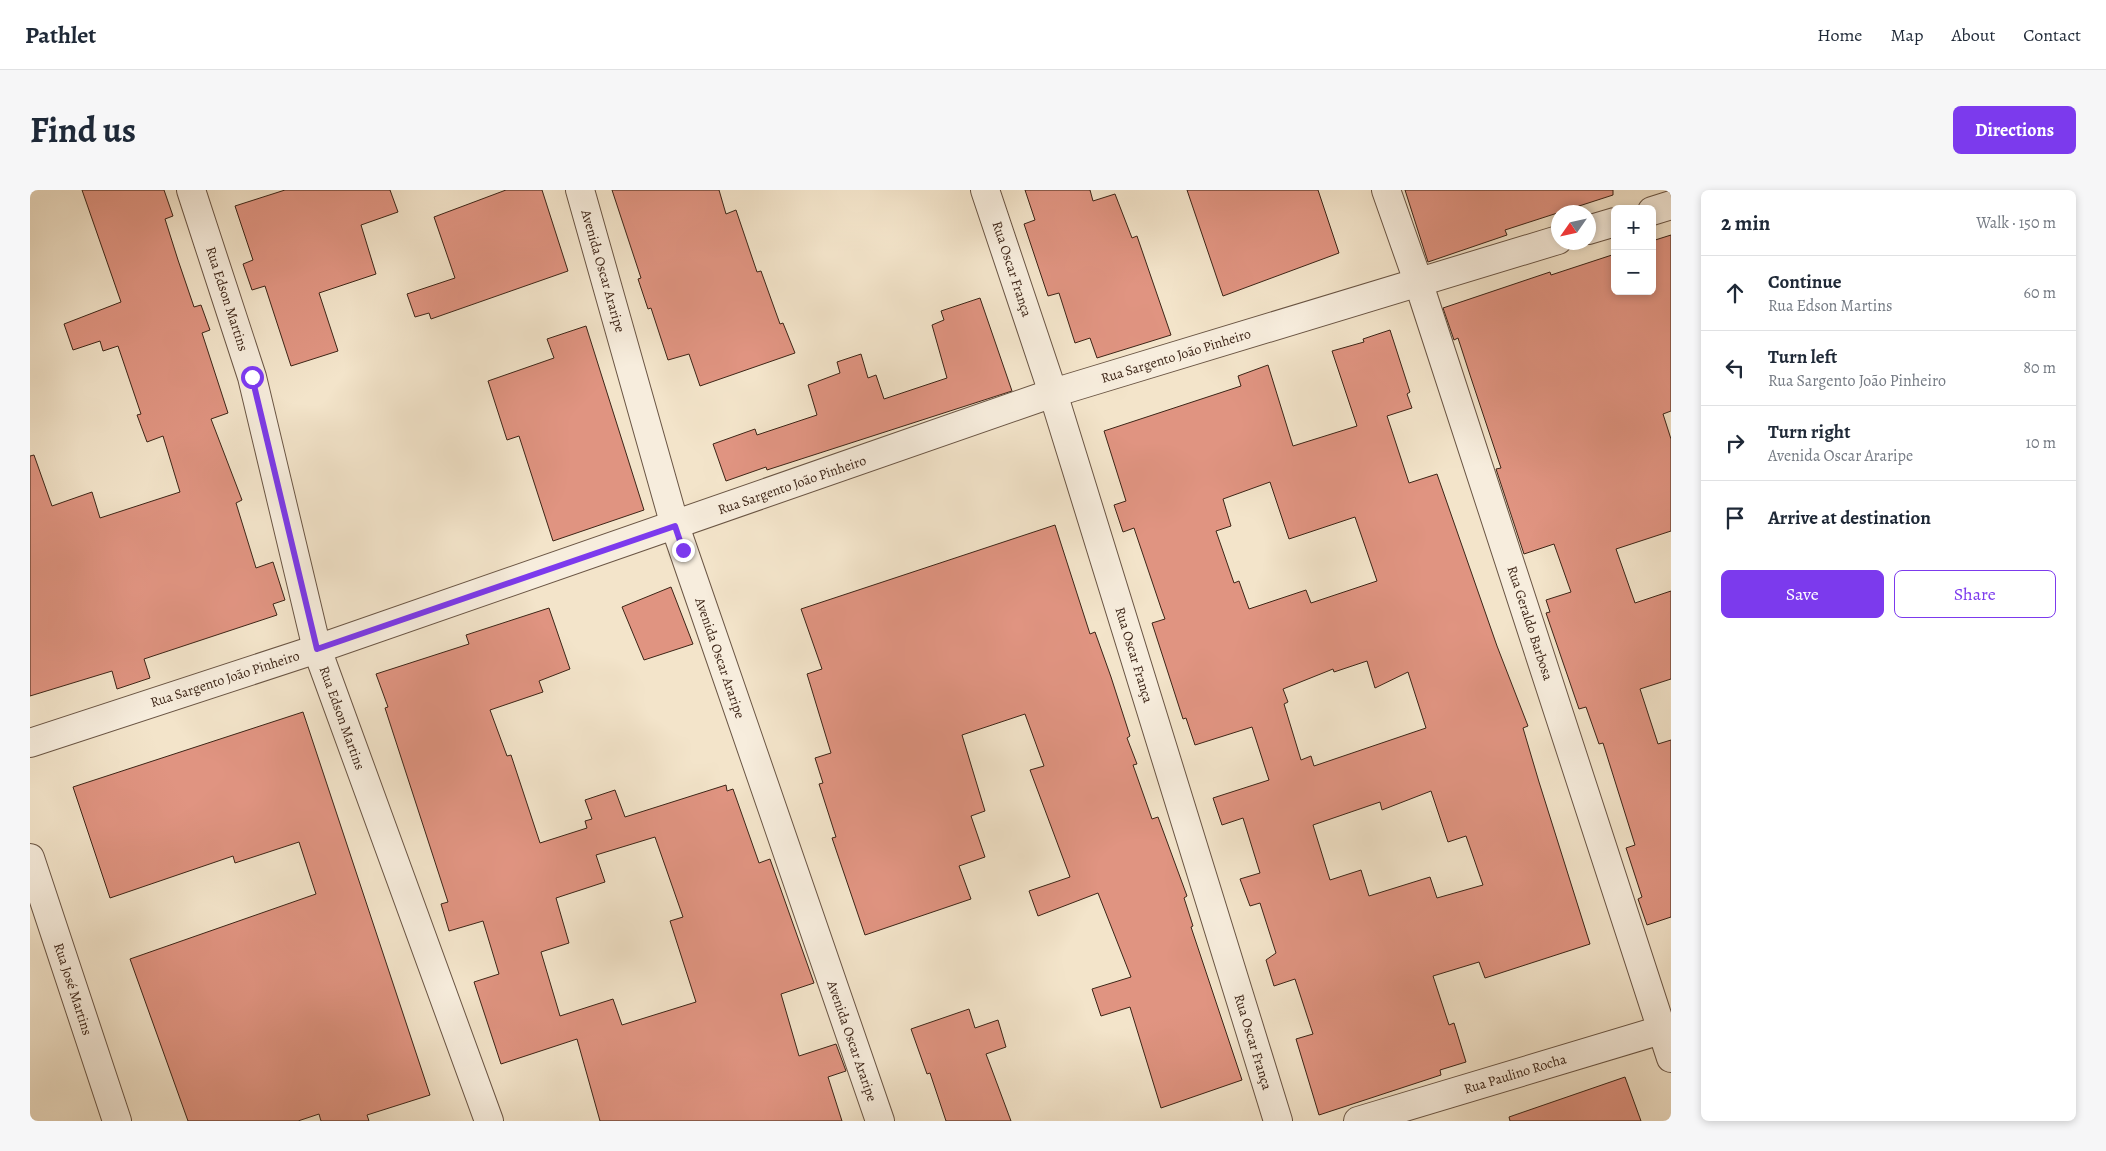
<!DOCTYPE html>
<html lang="en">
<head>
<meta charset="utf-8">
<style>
	:root { --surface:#fff; --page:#f6f6f7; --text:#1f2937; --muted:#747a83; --line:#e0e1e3; --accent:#7c3aed }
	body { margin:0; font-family:Alegreya,serif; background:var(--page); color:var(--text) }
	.controls { position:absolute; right:15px; top:15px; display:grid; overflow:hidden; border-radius:8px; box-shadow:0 2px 8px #0003 }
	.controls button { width:45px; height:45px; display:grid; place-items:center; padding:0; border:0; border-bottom:1px solid var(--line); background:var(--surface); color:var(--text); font:25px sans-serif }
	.compass { position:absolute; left:1521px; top:15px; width:45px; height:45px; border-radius:50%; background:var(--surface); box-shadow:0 2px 8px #0003; rotate:236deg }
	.stop { position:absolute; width:15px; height:15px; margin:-11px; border:4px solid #7c3aed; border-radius:50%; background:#fff }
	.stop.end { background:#7c3aed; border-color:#fff; box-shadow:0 1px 5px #0008 }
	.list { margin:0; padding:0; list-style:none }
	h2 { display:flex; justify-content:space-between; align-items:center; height:65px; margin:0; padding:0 20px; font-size:21px }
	h2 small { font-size:16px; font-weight:400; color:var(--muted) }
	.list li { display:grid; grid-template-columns:32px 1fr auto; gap:15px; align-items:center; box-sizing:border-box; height:75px; padding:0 20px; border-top:1px solid var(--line) }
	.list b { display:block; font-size:19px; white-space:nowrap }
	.list p { margin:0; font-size:16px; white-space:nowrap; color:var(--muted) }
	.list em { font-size:16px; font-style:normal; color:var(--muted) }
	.actions { display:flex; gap:10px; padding:15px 20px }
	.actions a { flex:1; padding:11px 0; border:1px solid var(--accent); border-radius:8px; text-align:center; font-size:18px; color:var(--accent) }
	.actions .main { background:var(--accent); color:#fff }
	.icon { flex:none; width:28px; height:28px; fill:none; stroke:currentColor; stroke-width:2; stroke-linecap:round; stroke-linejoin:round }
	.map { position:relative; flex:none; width:1641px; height:931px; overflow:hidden; border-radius:8px }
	header { display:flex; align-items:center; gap:30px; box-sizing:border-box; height:70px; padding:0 25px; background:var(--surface); border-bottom:1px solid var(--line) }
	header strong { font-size:24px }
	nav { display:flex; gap:28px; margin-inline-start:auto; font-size:18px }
	.intro { display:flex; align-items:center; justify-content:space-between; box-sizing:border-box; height:120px; padding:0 30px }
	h1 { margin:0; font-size:35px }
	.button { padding:12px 22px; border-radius:8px; background:var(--accent); color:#fff; font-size:18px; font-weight:700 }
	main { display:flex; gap:30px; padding:0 30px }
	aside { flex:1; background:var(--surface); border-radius:8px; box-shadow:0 2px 8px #0003 }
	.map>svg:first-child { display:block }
</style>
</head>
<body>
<header>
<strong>Pathlet</strong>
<nav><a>Home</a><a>Map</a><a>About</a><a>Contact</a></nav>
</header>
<div class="intro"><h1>Find us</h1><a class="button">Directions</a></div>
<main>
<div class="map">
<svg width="1641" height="931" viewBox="0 0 1641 931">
	<rect width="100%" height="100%" fill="#f3e4ca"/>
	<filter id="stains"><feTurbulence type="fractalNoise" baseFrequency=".004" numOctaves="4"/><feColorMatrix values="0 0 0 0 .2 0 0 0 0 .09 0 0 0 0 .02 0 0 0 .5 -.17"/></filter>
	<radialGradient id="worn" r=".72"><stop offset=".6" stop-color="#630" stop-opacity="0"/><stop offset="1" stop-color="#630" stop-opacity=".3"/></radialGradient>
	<g fill="#e09481" stroke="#3d2517" fill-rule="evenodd">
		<polygon points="52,0 134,0 143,26 135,29 148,70 164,117 171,115 180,140 172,143 198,223 181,229 212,310 206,313 226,378 243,372 255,410 243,414 247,425 114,469 120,488 87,499 82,481 0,506 0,266 4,265 22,316 62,302 70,328 150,302 133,246 117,252 107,225 111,224 88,156 73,161 70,151 43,160 34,134 91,112"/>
		<polygon points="255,0 360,0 368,22 331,35 346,84 289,103 308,161 261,176 235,96 222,100 213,74 223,70 205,16"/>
		<polygon points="476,0 512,0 538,81 401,129 399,123 385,127 377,104 425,88 404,27"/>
		<polygon points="582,0 689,0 696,24 706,20 727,82 731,81 750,134 753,133 765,163 670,196 659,164 638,170 621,118 618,119 608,89 611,88"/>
		<polygon points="995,0 1060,0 1063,11 1085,4 1102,48 1107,46 1141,145 1067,168 1060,148 1045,153 1029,103 1018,106 994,34 1005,30"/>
		<polygon points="1157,0 1288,0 1309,63 1193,106"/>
		<polygon points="1375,0 1583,0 1583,5 1475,40 1477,45 1398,72"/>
		<polygon points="1641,45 1641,221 1633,224 1641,249 1641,341 1586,359 1605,413 1641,401 1641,489 1610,499 1628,554 1641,550 1641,727 1617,735 1608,709 1612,707 1596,658 1605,655 1573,553 1569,554 1556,517 1549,519 1516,423 1520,422 1516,410 1541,402 1524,354 1494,364 1466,279 1471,278 1441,188 1428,148 1424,150 1413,118 1520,82 1521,85 1585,64 1585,101 1622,101 1622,51"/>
		<polygon points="950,108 982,201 737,280 736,277 696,291 683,254 725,239 727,245 787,225 778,195 810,183 807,172 831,164 838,188 846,185 854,209 917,188 902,135 914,130 911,121"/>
		<polygon points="556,136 614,320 523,351 489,246 477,250 458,191 524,168 517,149"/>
		<path d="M1360 140 1380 202 1377 204 1382 218 1357 226 1379 293 1407 284 1467 456 1498 536 1493 538 1509 592 1560 754 1455 788 1449 772 1403 786 1419 835 1424 833 1436 872 1410 880 1411 885 1289 925 1266 849 1283 844 1265 789 1244 796 1236 770 1246 763 1230 713 1220 716 1210 689 1230 683 1213 628 1192 635 1183 608 1239 590 1222 537 1165 555 1156 528 1153 529 1122 433 1135 429 1131 418 1104 338 1093 342 1084 315 1096 311 1074 241 1211 196 1208 186 1238 175 1263 256 1327 236 1302 161 1334 152 1333 149ZM1240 292 1259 349 1325 327 1347 391 1281 413 1276 400 1219 419 1209 391 1204 393 1186 341 1201 336 1193 309ZM1337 471 1345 498 1378 482 1396 538 1284 576 1281 566 1271 570 1254 514 1258 512 1253 499 1303 479 1304 482ZM1401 601 1418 652 1436 646 1453 695 1407 708 1400 687 1339 706 1331 680 1300 690 1283 635 1350 612 1352 620Z"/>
		<polygon points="1025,335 1060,444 1065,442 1081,487 1100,546 1097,548 1107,574 1103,575 1122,629 1128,627 1157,706 1154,708 1163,736 1161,737 1212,890 1131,918 1100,817 1071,826 1062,799 1101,787 1068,703 1008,726 999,701 1040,687 1000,580 1014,576 995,524 932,545 955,621 941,626 955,667 929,676 941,709 835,745 802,648 806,647 789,594 793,593 785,568 801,563 777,484 792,479 771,419"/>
		<polygon points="641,397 663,454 614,470 592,417"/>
		<path d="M519 418 540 479 509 491 513 502 460 520 477 566 481 565 510 653 557 638 555 631 562 629 555 610 585 600 595 627 696 595 697 601 703 599 729 673 740 669 784 793 751 804 769 866 806 854 816 881 798 887 812 931H570L547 849 471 874 444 792 469 784 453 731 419 741 411 714 418 712 355 518 358 517 346 484 439 454 436 445ZM625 647 653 727 640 731 666 812 592 835 583 809 530 826 511 762 539 753 526 708 575 692 566 665Z"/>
		<polygon points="273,522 400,905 337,925 339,931 291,931 289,924 268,931 158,931 100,769 286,704 269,652 205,673 203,666 80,708 43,597"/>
		<polygon points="939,819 945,838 968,830 976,857 956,864 981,931 916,931 900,883 897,884 881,839"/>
		<polygon points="1595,887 1611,931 1480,931 1479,927"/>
	</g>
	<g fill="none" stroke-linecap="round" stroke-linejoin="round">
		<defs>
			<g id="minor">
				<polyline points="161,0 222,187 287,459 459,931"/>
				<polyline points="550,0 645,336 850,931"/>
				<polyline points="955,0 1023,203 1248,931"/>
				<polyline points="1356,0 1389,94 1641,868"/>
				<polyline points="0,668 87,931"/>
				<polyline points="1328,931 1641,837"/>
			</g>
			<g id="tertiary">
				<polyline points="1622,21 1641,15"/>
				<polyline points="1558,40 1585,32"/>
				<polyline points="0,553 287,459 1023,203 1528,50"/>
			</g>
		</defs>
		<use href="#minor" stroke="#6a5544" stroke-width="30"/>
		<use href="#tertiary" stroke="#6a5544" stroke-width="30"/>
		<use href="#minor" stroke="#f7eddd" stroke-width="28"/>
		<use href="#tertiary" stroke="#f7eddd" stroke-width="28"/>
	</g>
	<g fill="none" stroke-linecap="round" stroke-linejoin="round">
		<polyline stroke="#7c3aed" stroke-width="6" points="222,187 287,459 645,336 653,360"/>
	</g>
	<g text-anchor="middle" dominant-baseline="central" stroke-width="5" stroke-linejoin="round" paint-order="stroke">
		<g font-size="14" fill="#3d2517" stroke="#f7eddd">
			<text transform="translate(982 79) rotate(72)">Rua Oscar França</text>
			<text transform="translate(573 81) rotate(74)">Avenida Oscar Araripe</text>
			<text transform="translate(197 109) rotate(72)">Rua Edson Martins</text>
			<text transform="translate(1146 166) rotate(-17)">Rua Sargento João Pinheiro</text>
			<text transform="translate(762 295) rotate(-19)">Rua Sargento João Pinheiro</text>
			<text transform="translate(1500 433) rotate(72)">Rua Geraldo Barbosa</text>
			<text transform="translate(1104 465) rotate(73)">Rua Oscar França</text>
			<text transform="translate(690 468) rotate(71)">Avenida Oscar Araripe</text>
			<text transform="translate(195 489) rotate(-18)">Rua Sargento João Pinheiro</text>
			<text transform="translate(312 528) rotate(70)">Rua Edson Martins</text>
			<text transform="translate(43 799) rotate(72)">Rua José Martins</text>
			<text transform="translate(822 851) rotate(71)">Avenida Oscar Araripe</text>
			<text transform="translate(1223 852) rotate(73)">Rua Oscar França</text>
			<text transform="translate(1485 884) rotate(-17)">Rua Paulino Rocha</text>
		</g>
	</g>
	<rect width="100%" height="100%" filter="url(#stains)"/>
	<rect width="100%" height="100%" fill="url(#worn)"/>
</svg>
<div class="controls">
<button>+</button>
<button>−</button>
</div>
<svg class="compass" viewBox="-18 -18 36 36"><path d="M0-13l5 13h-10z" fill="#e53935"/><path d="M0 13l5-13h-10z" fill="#747a83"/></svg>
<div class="stop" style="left:222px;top:187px"></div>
<div class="stop end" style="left:653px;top:360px"></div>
</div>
<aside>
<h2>2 min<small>Walk · 150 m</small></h2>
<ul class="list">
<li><svg class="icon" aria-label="ahead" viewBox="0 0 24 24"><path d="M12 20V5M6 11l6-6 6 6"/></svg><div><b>Continue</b><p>Rua Edson Martins</p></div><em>60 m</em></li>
<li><svg class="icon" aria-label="left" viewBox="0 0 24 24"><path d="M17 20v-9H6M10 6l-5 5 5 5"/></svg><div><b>Turn left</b><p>Rua Sargento João Pinheiro</p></div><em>80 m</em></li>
<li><svg class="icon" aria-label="right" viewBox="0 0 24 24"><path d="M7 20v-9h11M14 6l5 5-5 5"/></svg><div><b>Turn right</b><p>Avenida Oscar Araripe</p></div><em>10 m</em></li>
<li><svg class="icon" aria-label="arrive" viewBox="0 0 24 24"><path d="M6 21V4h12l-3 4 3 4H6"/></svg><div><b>Arrive at destination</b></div></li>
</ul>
<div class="actions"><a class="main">Save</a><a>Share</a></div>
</aside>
</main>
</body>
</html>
